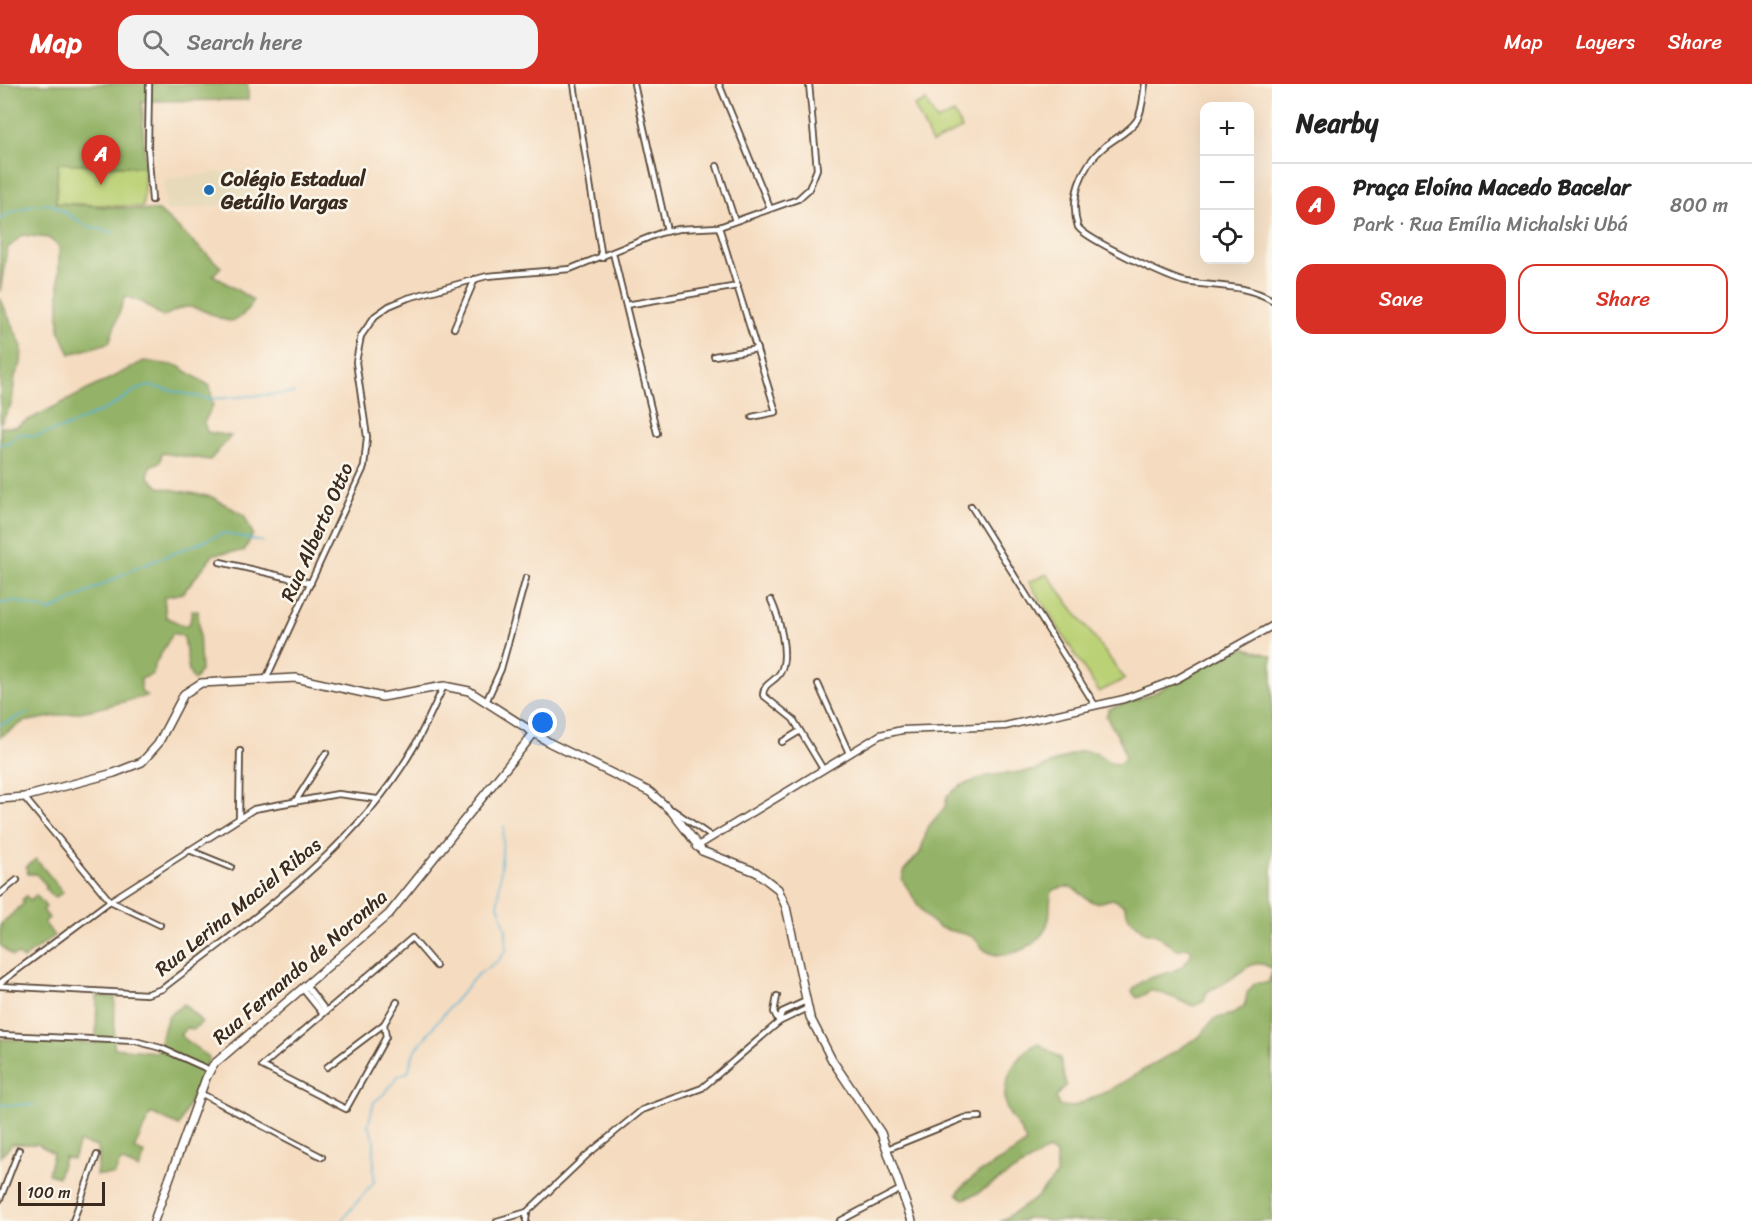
<!DOCTYPE html>
<html lang="en">
<head>
<meta charset="utf-8">
<style>
	:root { --surface:#fff; --page:#f2f2f2; --text:#222; --muted:#767676; --line:#e0e0e0; --accent:#d93025 }
	body { margin:0; font-family:Sriracha,sans-serif; background:var(--page); color:var(--text) }
	.controls { position:absolute; right:18px; top:18px; display:grid; overflow:hidden; border-radius:12px; box-shadow:0 6px 24px #0002 }
	.controls button { width:54px; height:54px; display:grid; place-items:center; padding:0; border:0; border-bottom:2px solid var(--line); background:var(--surface); color:var(--text); font:30px sans-serif }
	.scale { position:absolute; left:18px; bottom:15px; width:87px; box-sizing:border-box; padding-left:6px; border:3px solid #3b2a1e; border-top:0; font-size:16px; line-height:21px; white-space:nowrap; color:#3b2a1e; -webkit-text-stroke:4px #fbf7ec; paint-order:stroke }
	.you { position:absolute; left:543px; top:639px; width:21px; height:21px; margin:-15px; border:4px solid #fff; border-radius:50%; background:#1a73e8; box-shadow:0 0 0 9px #1a73e833 }
	.badge { display:grid; place-items:center; width:39px; height:39px; border-radius:50%; background:var(--accent); color:#fff; font-size:20px; font-weight:700 }
	.pin { position:absolute; translate:-50% -50px; filter:drop-shadow(0 2px 3px #0008) }
	.pin::after { content:''; position:absolute; top:32px; width:21px; height:18px; background:inherit; clip-path:polygon(0 0,100% 0,50% 100%) }
	.list { margin:0; padding:0; list-style:none }
	h2 { display:flex; justify-content:space-between; align-items:center; height:78px; margin:0; padding:0 24px; font-size:26px }
	h2 small { font-size:20px; font-weight:400; color:var(--muted) }
	.list li { display:grid; grid-template-columns:39px 1fr auto; gap:18px; align-items:center; box-sizing:border-box; height:84px; padding:0 24px; border-top:2px solid var(--line) }
	.list b { display:block; font-size:22px; white-space:nowrap }
	.list p { margin:0; font-size:20px; white-space:nowrap; color:var(--muted) }
	.list em { font-size:20px; font-style:normal; color:var(--muted) }
	.actions { display:flex; gap:12px; padding:18px 24px }
	.actions a { flex:1; padding:14px 0; border:2px solid var(--accent); border-radius:18px; text-align:center; font-size:21px; color:var(--accent) }
	.actions .main { background:var(--accent); color:#fff }
	.icon { flex:none; width:33px; height:33px; fill:none; stroke:currentColor; stroke-width:2; stroke-linecap:round; stroke-linejoin:round }
	.map { position:relative; flex:none; width:1272px; height:1137px; overflow:hidden }
	header { display:flex; align-items:center; gap:36px; box-sizing:border-box; height:84px; padding:0 30px; background:var(--accent); color:#fff }
	header strong { font-size:28px }
	nav { display:flex; gap:33px; margin-inline-start:auto; font-size:21px }
	.search { width:420px; height:54px; background:var(--page); display:flex; align-items:center; gap:15px; box-sizing:border-box; padding:0 21px; border-radius:18px; color:var(--muted); font-size:22px }
	main { display:flex }
	aside { flex:1; background:var(--surface) }
	.map>svg:first-child { display:block }
</style>
</head>
<body>
<header>
<strong>Map</strong>
<div class="search"><svg class="icon" aria-label="search" viewBox="0 0 24 24"><circle cx="10" cy="10" r="6"/><path d="M15 15l6 6"/></svg>Search here</div>
<nav><a>Map</a><a>Layers</a><a>Share</a></nav>
</header>
<main>
<div class="map">
<svg width="1272" height="1137" viewBox="0 0 1272 1137">
	<rect width="100%" height="100%" fill="#fbf7ec"/>
	<filter id="ink" filterUnits="userSpaceOnUse"><feTurbulence type="fractalNoise" baseFrequency=".0167" numOctaves="2"/><feDisplacementMap in="SourceGraphic" scale="12" xChannelSelector="R" yChannelSelector="G"/><feConvolveMatrix kernelMatrix="1 2 1 2 8 2 1 2 1" color-interpolation-filters="sRGB"/></filter>
	<filter id="wash" filterUnits="userSpaceOnUse"><feTurbulence type="fractalNoise" baseFrequency=".008" numOctaves="4" result="noise"/><feDisplacementMap in="SourceGraphic" scale="24" xChannelSelector="R" yChannelSelector="G"/><feGaussianBlur stdDeviation="1.35" result="paint"/><feColorMatrix in="noise" values="0 0 0 0 0 0 0 0 0 0 0 0 0 0 0 0 0 1.4 0 .05"/><feComposite in="paint" operator="in"/></filter>
	<g filter="url(#wash)">
		<rect width="100%" height="100%" fill="#f5dcc0"/>
		<polygon fill="#e6daba" points="251,85 255,117 166,127 163,95"/>
		<g fill="#bbd176" stroke="#7b7e4a" stroke-width="1.5">
			<polygon points="926,17 937,37 954,29 962,45 932,59 914,22"/>
			<polygon points="58,79 145,83 143,123 56,119"/>
			<polygon points="1047,490 1125,595 1099,608 1029,498"/>
		</g>
		<g fill="#94b367" stroke="#686e42" stroke-width="1.5">
			<path d="M0 0H248V16L142 17 145 83 58 79 56 119 159 127 221 183 213 191 253 216C232 257 217 225 189 223 180 222 171 229 163 233L142 218 125 212 109 259 70 270 59 245V162L48 154 22 151 7 165 0 208Z"/>
			<polygon points="0,214 22,263 21,280 15,292 12,319 0,340"/>
			<polygon points="144,277 178,282 210,302 213,321 204,339 207,348 231,352 210,376 162,369 160,378 150,382 148,392 159,403 212,413 244,431 253,450 244,467 214,470 183,509 164,513 166,533 184,542 190,539 192,526 198,527 201,586 194,597 189,588 184,553 173,549 154,582 153,590 141,595 141,607 147,612 91,626 23,638 0,653 0,343 15,343"/>
			<path d="M1246 564 1272 572V885C1254 872 1245 886 1229 896 1222 901 1214 904 1207 908L1203 918 1194 922C1186 920 1156 905 1151 907 1146 908 1143 913 1137 914L1132 908C1144 884 1183 898 1192 867L1187 863 1177 866 1157 851 1145 848 1129 834 1124 821 1113 815C1107 816 1099 820 1093 818 1074 810 1080 797 1053 806 1046 820 1055 830 1043 849 1032 865 1003 877 986 867 981 864 979 858 974 854 965 848 949 848 939 843 921 833 914 811 902 796L905 785 920 769 928 743 945 723 947 712 960 702 987 692 1037 686 1079 667 1095 668 1111 679 1119 680 1125 674 1122 660 1106 632 1109 625 1152 610 1236 566Z"/>
			<polygon points="36,775 63,808 56,813 53,813 45,804 47,802 36,790 28,790 26,783"/>
			<polygon points="36,811 46,823 43,826 49,834 44,838 54,852 23,875 18,871 12,872 0,861 0,841 24,819 22,816 26,812 30,816"/>
			<path d="M1272 888V1137H1045L1043 1135 1026 1134 1023 1137H1001L1035 1115 1056 1092V1071L1048 1066 976 1110 964 1115 957 1110C971 1088 1005 1077 1026 1059 1023 1044 1009 1035 1006 1022 1001 997 1016 969 1038 959L1060 974 1066 1001 1056 1014 1059 1022 1073 1023 1110 1006 1199 953 1214 935 1233 930 1245 921 1247 909 1255 899H1268Z"/>
			<polygon points="97,912 115,913 114,964 157,968 168,932 184,920 202,938 193,946 187,943 180,951 209,974 179,1042 151,1029 134,1065 145,1070 139,1085 121,1077 114,1091 96,1091 99,1071 97,1063 79,1058 73,1075 64,1073 58,1093 48,1090 53,1069 38,1060 12,1060 0,1073 0,955 96,959"/>
		</g>
		<g fill="none" stroke-linecap="round" stroke-linejoin="round">
			<g stroke="#56b3d4" stroke-width="1.5">
				<polyline points="0,135 8,130 33,121 51,120 87,142 114,149"/>
				<polyline points="0,360 8,359 19,350 35,352 61,345 110,323 138,305 151,302 208,315 294,309"/>
				<polyline points="0,520 14,517 50,527 134,485 224,449 263,458"/>
				<polyline points="0,641 30,628"/>
				<polyline points="0,1021 34,1021"/>
				<polyline points="341,1137 374,1098 374,1056 368,1041 374,1018 385,1009 398,992 408,988 414,968 438,937 476,892 499,876 506,867 506,846 498,820 504,742"/>
			</g>
		</g>
	</g>
	<g filter="url(#ink)">
		<g fill="none" stroke-linecap="round" stroke-linejoin="round">
			<defs>
				<g id="minor">
					<polyline points="149,0 148,64 152,116"/>
					<polyline points="574,0 602,174"/>
					<polyline points="634,0 667,147"/>
					<polyline points="719,0 770,124"/>
					<path d="M1145 0C1143 12 1143 26 1137 36 1129 48 1115 54 1104 63 1081 82 1069 115 1078 143 1086 155 1170 195 1186 198 1215 203 1245 200 1272 216"/>
					<polyline points="717,82 735,137"/>
					<polyline points="719,143 776,328 752,333"/>
					<polyline points="613,169 657,349"/>
					<polyline points="626,221 738,202"/>
					<polyline points="454,244 475,195"/>
					<polyline points="714,272 757,265"/>
					<polyline points="971,422 1095,621"/>
					<polyline points="220,478 311,499"/>
					<path d="M771 516C779 533 790 572 780 589 774 599 764 598 763 611L793 635 823 685"/>
					<polyline points="266,595 364,383 367,353 356,278 361,252 375,232 389,222 408,214 487,192 570,185 660,149 678,145 719,143 798,115 809,105 817,85 809,0"/>
					<polyline points="818,600 849,669"/>
					<polyline points="486,618 501,585 526,494"/>
					<polyline points="782,658 800,647"/>
					<polyline points="24,713 110,817 160,841"/>
					<polyline points="295,718 326,669"/>
					<polyline points="673,726 712,753"/>
					<polyline points="239,734 240,667"/>
					<polyline points="189,766 231,783"/>
					<polyline points="0,810 17,796"/>
					<polyline points="0,899 110,817 254,725 338,710 377,715"/>
					<polyline points="306,901 326,927"/>
					<path d="M0 902 147 910 162 905C253 834 355 766 414 663 425 643 434 622 444 602"/>
					<polyline points="302,904 323,930"/>
					<polyline points="777,912 774,928 779,938"/>
					<polyline points="779,938 782,928 806,917"/>
					<polyline points="384,940 386,953 346,1025 262,982 412,854 436,882"/>
					<polyline points="0,951 135,957 161,964 210,986"/>
					<polyline points="327,983 384,940 397,918"/>
					<polyline points="200,1009 322,1073"/>
					<polyline points="887,1065 964,1034 980,1033"/>
					<polyline points="0,1115 19,1066"/>
					<polyline points="73,1137 97,1071"/>
					<polyline points="497,1137 527,1128 587,1071 642,1026 702,1004 779,938 808,924"/>
					<polyline points="526,1137 527,1128"/>
					<polyline points="840,1137 901,1105"/>
				</g>
				<polyline id="tertiary" points="696,763 880,651 902,646 1005,642 1124,615 1177,595 1272,542"/>
				<g id="secondary">
					<polyline points="0,715 24,713 114,689 142,678 158,660 184,610 201,599 296,594 382,613 444,602 469,607 550,659 650,708 672,728 702,767 756,788 778,805 786,823 810,933 832,976 881,1049 912,1137"/>
					<polyline points="154,1137 206,994 213,981 389,830 534,649"/>
				</g>
			</defs>
			<use href="#minor" stroke="#574536" stroke-width="8"/>
			<use href="#tertiary" stroke="#574536" stroke-width="9"/>
			<use href="#secondary" stroke="#574536" stroke-width="10"/>
			<use href="#minor" stroke="#fff" stroke-width="4.5"/>
			<use href="#tertiary" stroke="#fff" stroke-width="6"/>
			<use href="#secondary" stroke="#fff" stroke-width="7"/>
		</g>
	</g>
	<circle fill="#1f6fb2" stroke="#fbf7ec" stroke-width="2" cx="209" cy="106" r="6"/>
	<g text-anchor="middle" dominant-baseline="central" stroke-width="5" stroke-linejoin="round" paint-order="stroke">
		<g font-size="20" font-weight="bold" fill="#3b2a1e" stroke="#fbf7ec" text-anchor="start">
			<text x="221" y="95">Colégio Estadual<tspan x="221" dy="23">Getúlio Vargas</tspan></text>
		</g>
		<g font-size="20" fill="#3b2a1e" stroke="#fbf7ec">
			<text transform="translate(317 448) rotate(-66)">Rua Alberto Otto</text>
			<text transform="translate(238 823) rotate(-39)">Rua Lerina Maciel Ribas</text>
			<text transform="translate(300 883) rotate(-41)">Rua Fernando de Noronha</text>
		</g>
	</g>
</svg>
<div class="controls">
<button>+</button>
<button>−</button>
<button><svg class="icon" aria-label="locate" viewBox="0 0 24 24"><circle cx="12" cy="12" r="6"/><path d="M12 2v4M12 18v4M2 12h4M18 12h4"/></svg></button>
</div>
<div class="scale">100 m</div>
<div class="you"></div>
<div class="pin badge" style="left:101px;top:101px">A</div>
</div>
<aside>
<h2>Nearby<small></small></h2>
<ul class="list">
<li><span class="badge">A</span><div><b>Praça Eloína Macedo Bacelar</b><p>Park · Rua Emília Michalski Ubá</p></div><em>800 m</em></li>
</ul>
<div class="actions"><a class="main">Save</a><a>Share</a></div>
</aside>
</main>
</body>
</html>
